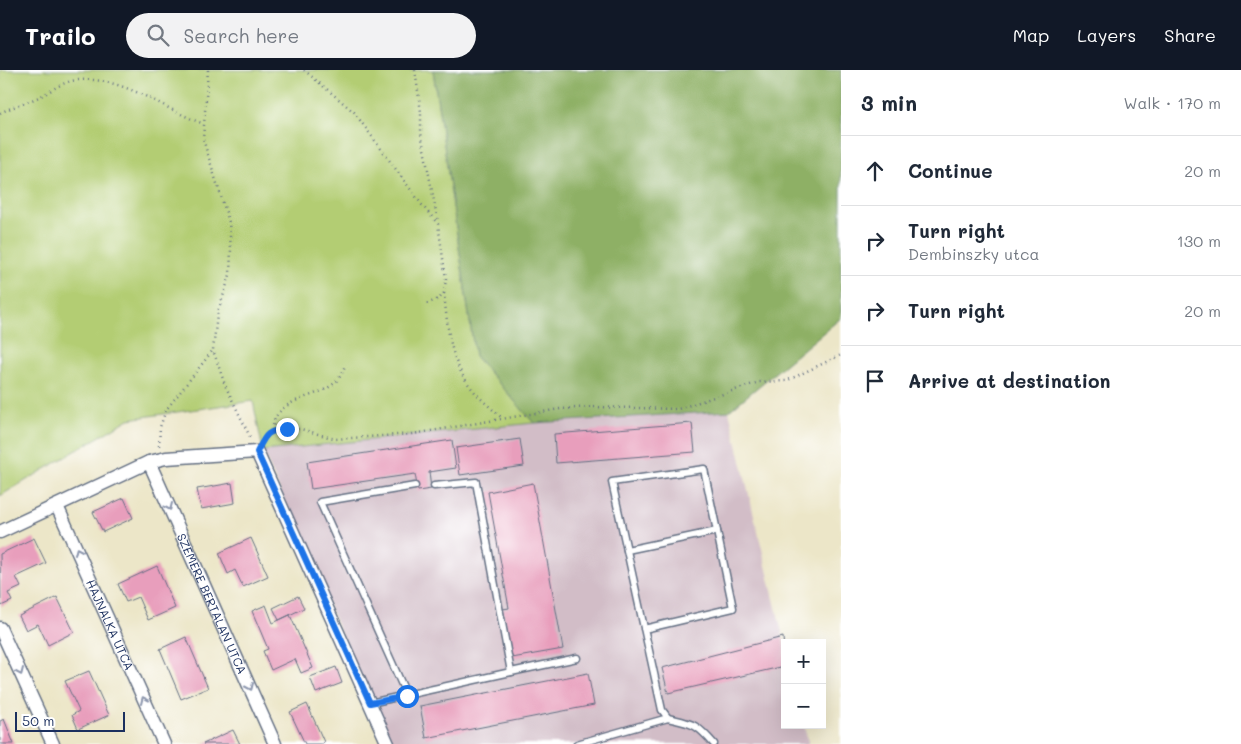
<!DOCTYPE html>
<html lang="en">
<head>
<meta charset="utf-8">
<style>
	:root { --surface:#fff; --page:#f2f2f3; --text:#1f2937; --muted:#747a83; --line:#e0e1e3; --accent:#111827 }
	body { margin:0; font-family:Mali,sans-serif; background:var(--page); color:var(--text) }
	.controls { position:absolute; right:15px; bottom:15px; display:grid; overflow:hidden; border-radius:0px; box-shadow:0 5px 20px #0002 }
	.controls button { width:45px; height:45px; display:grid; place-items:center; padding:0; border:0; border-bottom:1px solid var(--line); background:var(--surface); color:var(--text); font:25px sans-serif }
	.scale { position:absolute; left:15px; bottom:12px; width:110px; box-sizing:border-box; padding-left:5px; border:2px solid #1b2f5e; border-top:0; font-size:14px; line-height:18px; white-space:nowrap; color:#1b2f5e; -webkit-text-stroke:4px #fff; paint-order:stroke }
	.stop { position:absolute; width:15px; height:15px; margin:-11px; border:4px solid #1a73e8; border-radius:50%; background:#fff }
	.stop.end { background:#1a73e8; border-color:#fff; box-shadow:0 1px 5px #0008 }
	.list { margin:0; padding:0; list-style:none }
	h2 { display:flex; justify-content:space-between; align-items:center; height:65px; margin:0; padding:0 20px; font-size:21px }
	h2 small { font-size:16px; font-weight:400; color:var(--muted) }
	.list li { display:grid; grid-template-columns:32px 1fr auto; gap:15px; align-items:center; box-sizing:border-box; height:70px; padding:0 20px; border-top:1px solid var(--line) }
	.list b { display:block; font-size:19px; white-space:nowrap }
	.list p { margin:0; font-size:16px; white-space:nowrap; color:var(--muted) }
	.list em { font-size:16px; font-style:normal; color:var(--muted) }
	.icon { flex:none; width:28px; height:28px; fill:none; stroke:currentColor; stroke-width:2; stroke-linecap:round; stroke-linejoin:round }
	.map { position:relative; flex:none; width:841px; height:674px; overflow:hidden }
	header { display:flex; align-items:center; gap:30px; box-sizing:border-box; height:70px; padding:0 25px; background:var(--accent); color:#fff }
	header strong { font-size:24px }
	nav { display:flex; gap:28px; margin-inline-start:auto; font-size:18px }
	.search { width:350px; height:45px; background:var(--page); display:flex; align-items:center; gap:12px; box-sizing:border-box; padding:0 18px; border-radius:28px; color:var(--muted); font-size:19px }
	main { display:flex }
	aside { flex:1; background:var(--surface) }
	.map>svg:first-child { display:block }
</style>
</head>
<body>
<header>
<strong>Trailo</strong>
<div class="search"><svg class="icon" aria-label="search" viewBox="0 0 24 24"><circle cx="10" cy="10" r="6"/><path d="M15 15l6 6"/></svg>Search here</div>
<nav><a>Map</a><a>Layers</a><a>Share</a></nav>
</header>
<main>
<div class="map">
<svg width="841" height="674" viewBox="0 0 841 674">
	<rect width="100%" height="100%" fill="#fff"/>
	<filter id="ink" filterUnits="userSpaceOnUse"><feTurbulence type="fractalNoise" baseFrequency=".02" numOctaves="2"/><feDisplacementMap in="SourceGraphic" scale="10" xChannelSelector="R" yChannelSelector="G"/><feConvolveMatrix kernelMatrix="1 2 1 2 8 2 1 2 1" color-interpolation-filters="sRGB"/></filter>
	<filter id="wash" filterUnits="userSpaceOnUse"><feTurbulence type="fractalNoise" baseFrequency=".0096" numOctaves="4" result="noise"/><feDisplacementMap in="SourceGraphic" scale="20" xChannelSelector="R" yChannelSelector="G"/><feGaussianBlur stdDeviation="1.12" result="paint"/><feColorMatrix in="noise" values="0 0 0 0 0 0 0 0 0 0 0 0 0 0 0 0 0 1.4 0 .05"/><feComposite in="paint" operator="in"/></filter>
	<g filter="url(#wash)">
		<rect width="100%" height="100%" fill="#ece6c8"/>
		<polygon fill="#d2bdc7" points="729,341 785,575 785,655 804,655 809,674 388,674 263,381 534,353"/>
		<polygon fill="#b3cd73" stroke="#677e68" points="0,0 433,0 475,286 534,353 263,381 253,331 129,349 0,426"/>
		<polygon fill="#8eb065" stroke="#547062" points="433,0 841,0 841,248 729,341 534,353 475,286"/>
		<g id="blocks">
			<g fill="#e89ebc">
				<polygon points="692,353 695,382 556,393 554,364"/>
				<polygon points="520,369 524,396 460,405 456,378"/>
				<polygon points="452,370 456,398 429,402 431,419 418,421 415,404 311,419 307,392"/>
				<polygon points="232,413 235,433 201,439 197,419"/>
				<polygon points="533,413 563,579 512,588 503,539 509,538 488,422"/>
				<polygon points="124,428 133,448 103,462 93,442"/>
				<polygon points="34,468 46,493 16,507 21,517 8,523 12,531 1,536 0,484"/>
				<polygon points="251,468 268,506 243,517 235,500 228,504 219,483"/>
				<polygon points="157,496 175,538 148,550 138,527 126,532 118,514"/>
				<polygon points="298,526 304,538 279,550 273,538"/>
				<polygon points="57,527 74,562 48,575 38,554 26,560 19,546"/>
				<polygon points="266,535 273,553 290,545 313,598 301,603 295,589 271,600 263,581 268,579 252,541"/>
				<polygon points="186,567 208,618 181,629 160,579"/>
				<polygon points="783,567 785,596 668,623 662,598"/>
				<polygon points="336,597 342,613 316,623 310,607"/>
				<polygon points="89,601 109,645 78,659 72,645 79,641 65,611"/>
				<polygon points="588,603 594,635 426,668 420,636"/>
				<polygon points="307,634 324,672 321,674 305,674 290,642"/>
				<polygon points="4,649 14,674 0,674 0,651"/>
				<polygon points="233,660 240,674 203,674"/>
			</g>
		</g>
	</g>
	<g filter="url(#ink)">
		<use href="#blocks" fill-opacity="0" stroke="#646f83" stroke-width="1"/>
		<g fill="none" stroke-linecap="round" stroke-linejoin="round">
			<defs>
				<g id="service">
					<polyline points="627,480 717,461"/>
					<path d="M644 559 733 538 704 399 612 412 662 640 668 648C693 654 696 653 714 674"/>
					<polyline points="511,602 577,588"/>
					<polyline points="407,626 320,432 415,416"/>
					<polyline points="370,633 511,602 476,412 434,416"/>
					<polyline points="577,674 668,648"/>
				</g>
				<g id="minor">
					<path id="s1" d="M149 392 275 674"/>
					<path id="s2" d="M57 436 164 674"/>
					<polyline points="0,462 149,392 166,388 257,382 388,674"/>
					<polyline points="0,558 53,674"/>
				</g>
			</defs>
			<use href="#service" stroke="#646f83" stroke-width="9"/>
			<use href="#minor" stroke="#646f83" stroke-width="15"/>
			<g stroke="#646f83" stroke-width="2.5" stroke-dasharray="1 4" stroke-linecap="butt">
				<polyline points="208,0 203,69 229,152 231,179 230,205 217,245 213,280 225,315 251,369"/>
				<polyline points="304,0 354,42 422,135 438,154 446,209 444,223 439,229 426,234"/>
				<polyline points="415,0 421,42 421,63 438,152"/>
				<path d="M0 43C14 36 29 32 43 25 54 19 64 11 78 10 123 6 163 39 204 54"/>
				<path d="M444 223C447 251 449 285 465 309 474 324 489 336 502 348"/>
				<path d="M272 360C273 356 274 349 277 345 294 321 336 330 345 295"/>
				<polyline points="263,371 272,360 301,359 335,369 413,364 560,339 593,337 678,339 759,312 786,311 841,285"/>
				<polyline points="159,376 160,357 166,340 213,280"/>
			</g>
			<use href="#service" stroke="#fff" stroke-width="6"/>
			<use href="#minor" stroke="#fff" stroke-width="12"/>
		</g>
		<defs><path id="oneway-chevron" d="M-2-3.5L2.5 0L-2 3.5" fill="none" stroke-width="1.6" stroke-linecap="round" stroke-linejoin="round" transform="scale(1.25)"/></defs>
		<g stroke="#8d97ae">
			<use href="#oneway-chevron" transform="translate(169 437) rotate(66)"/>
			<use href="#oneway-chevron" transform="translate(78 481) rotate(-114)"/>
			<use href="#oneway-chevron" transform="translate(20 602) rotate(66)"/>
			<use href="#oneway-chevron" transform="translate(250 617) rotate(66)"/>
			<use href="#oneway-chevron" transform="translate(144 630) rotate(-114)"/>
		</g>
	</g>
	<g fill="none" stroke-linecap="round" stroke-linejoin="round" filter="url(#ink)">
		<path stroke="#1a73e8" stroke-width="6" d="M287 359C266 361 266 364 257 382L370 633 407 626"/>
	</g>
	<g text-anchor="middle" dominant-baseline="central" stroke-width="4" stroke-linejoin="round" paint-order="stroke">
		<g font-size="12" fill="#1b2f5e" stroke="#fff">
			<text stroke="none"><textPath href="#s1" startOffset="155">SZEMERE BERTALAN UTCA</textPath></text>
			<text stroke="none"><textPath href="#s2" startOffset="130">HAJNALKA UTCA</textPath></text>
		</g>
	</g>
</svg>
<div class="controls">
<button>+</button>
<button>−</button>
</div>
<div class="scale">50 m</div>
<div class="stop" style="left:407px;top:626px"></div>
<div class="stop end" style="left:287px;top:359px"></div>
</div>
<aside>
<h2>3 min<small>Walk · 170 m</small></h2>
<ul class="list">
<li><svg class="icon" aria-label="ahead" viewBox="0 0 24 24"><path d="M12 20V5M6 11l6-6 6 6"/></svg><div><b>Continue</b></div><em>20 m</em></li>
<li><svg class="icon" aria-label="right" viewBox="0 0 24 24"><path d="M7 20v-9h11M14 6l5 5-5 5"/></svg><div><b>Turn right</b><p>Dembinszky utca</p></div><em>130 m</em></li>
<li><svg class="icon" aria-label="right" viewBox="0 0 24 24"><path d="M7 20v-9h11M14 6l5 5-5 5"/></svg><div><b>Turn right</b></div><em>20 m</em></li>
<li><svg class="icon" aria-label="arrive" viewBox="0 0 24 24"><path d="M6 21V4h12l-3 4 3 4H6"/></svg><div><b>Arrive at destination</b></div></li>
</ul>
</aside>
</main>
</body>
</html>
